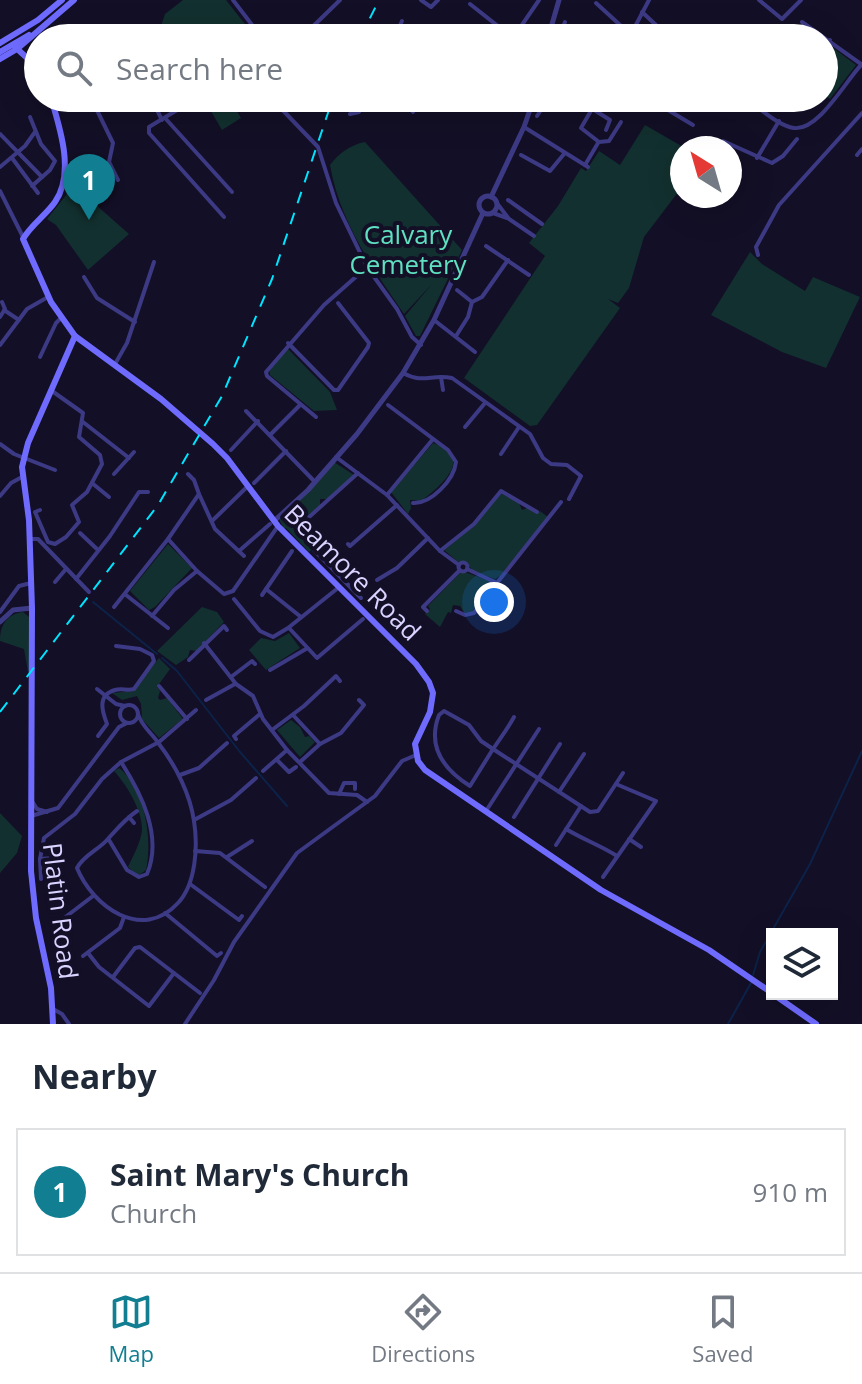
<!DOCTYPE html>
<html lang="en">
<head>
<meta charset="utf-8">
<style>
	:root { --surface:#fff; --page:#f2f2f3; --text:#1f2937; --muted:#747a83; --line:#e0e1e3; --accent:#117e91 }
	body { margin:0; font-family:"Open Sans",sans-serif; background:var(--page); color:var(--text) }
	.controls { position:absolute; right:24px; bottom:24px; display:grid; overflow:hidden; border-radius:0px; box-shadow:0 8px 32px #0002 }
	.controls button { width:72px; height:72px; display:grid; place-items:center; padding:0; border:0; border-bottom:2px solid var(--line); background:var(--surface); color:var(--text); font:40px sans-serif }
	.compass { position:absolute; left:670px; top:136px; width:72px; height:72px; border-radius:50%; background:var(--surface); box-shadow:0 8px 32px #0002; rotate:323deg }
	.you { position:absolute; left:494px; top:602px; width:28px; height:28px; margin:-20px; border:6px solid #fff; border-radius:50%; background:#1a73e8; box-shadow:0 0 0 12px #1a73e833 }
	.badge { display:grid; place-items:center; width:52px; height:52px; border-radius:50%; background:var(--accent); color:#fff; font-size:26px; font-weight:700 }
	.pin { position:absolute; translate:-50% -66px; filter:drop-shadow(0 2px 4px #0008) }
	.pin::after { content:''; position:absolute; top:42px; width:28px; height:24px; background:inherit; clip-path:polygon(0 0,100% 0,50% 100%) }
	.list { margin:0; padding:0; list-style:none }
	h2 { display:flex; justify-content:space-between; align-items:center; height:104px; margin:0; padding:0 32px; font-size:34px }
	h2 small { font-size:26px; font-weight:400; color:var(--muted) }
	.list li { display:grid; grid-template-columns:52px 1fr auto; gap:24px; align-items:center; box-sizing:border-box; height:128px; margin:0 16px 16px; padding:0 16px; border:2px solid var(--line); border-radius:0px }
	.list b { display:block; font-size:30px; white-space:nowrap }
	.list p { margin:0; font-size:26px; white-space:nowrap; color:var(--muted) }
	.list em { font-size:26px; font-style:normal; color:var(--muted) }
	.icon { flex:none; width:44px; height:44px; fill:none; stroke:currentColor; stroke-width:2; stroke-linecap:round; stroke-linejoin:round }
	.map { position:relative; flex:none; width:862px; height:1024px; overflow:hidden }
	.search { position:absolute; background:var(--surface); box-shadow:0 8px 32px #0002; left:24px; right:24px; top:24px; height:88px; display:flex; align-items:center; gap:20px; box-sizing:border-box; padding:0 28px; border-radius:44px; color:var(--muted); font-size:30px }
	.sheet { height:248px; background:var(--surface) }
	nav { display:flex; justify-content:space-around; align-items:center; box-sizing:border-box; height:112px; border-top:2px solid var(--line); background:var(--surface); font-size:22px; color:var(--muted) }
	nav a { display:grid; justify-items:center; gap:4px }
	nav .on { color:var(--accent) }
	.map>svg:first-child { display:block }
</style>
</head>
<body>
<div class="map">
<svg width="862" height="1024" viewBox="0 0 862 1024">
	<rect width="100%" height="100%" fill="#130f26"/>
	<g fill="#12302f">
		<polygon points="183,0 226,0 256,38 160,38 156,31 160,29 165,14"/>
		<polygon points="828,47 832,47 856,65 830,99 824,95 824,53"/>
		<polygon points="210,98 229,98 241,118 222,130 205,101"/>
		<polygon points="645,125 685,148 682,148 682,187 644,237 629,288 618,303 608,299 620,308 537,425 530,426 464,378 545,256 529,243 558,206 581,168 586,171 599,151 620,165"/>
		<path d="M365 142 462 250 420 336H416L405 316 432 284 404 314C372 267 340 222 330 165 339 153 350 145 365 142Z"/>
		<polygon points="71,189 79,190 129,234 88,270 56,225 47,219"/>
		<polygon points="750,252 762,264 805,291 813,277 860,297 826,368 782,352 711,315"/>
		<polygon points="288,349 330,392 337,410 314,411 270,375 269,369"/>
		<path d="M433 443C476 456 441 486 421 501L410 500 411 508 408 514 391 492Z"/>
		<polygon points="334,462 354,475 328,499 320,499 320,505 307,516 302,514 300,516 301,520 297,525 300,528 298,531 313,549 309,552 286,528 284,529 279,519"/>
		<polygon points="500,493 519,503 522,510 527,508 537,514 540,511 548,517 500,576 495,579 473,571 465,561 458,562 444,550 474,526"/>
		<polygon points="168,544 192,568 155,607 149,610 130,591"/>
		<polygon points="465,572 489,581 492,586 472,612 464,613 460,606 453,605 451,613 448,612 440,627 425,614 430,609 428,606 460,573"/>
		<polygon points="202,607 217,612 224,622 196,651 190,650 188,657 176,665 157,651"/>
		<path d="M23 612 29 617 30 670 28 672 24 649 0 641C0 625 7 614 23 612Z"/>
		<polygon points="289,633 300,648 266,670 249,650 261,638 275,641"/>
		<polygon points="159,658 170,669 157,687 160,691 158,698 160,700 167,698 183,719 159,738 142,719 141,704 137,696 122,700 112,693 134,691"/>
		<polygon points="291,720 300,727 305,737 309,736 315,742 300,757 277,730"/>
		<path d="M119 768C145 787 153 841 146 870L138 876 128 867C133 856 141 842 142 830 143 811 126 784 114 771Z"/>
		<polygon points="0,813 22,836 17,853 0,873"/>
	</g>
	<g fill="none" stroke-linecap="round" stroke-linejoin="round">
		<g stroke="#0c2248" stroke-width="2">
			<polyline points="93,602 157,654"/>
			<polyline points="162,658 177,671 240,752 287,806"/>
			<polyline points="753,975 760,952 810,864 862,751"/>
			<polyline points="728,1024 751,983"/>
		</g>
		<g stroke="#3d3a85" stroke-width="4">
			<polyline points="233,0 262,38"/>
			<polyline points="421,0 431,7 438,0"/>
			<polyline points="759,0 782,19 801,0"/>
			<polyline points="596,3 631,35"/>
			<polyline points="470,4 513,38 539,0"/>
			<polyline points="642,12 670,38"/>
			<polyline points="802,22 861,64"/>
			<polyline points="49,33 52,38"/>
			<polyline points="445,34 450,38"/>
			<polyline points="301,38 340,0"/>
			<polyline points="394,38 402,21"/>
			<polyline points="559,38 565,22"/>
			<polyline points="629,38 649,0"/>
			<polyline points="824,50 830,40"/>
			<polyline points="91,98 113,143 109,162 118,180"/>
			<polyline points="151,98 162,120"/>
			<polyline points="197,98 149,127 149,133 224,217"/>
			<polyline points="271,98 318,147 336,203 367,267 397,309 412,337 421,345"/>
			<polyline points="401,98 413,112"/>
			<polyline points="459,98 461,102"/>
			<polyline points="575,98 610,120 606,130"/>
			<polyline points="654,98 658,104 693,125"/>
			<path d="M750 102C762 110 779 126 794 128 819 131 846 80 862 64"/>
			<polyline points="597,105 599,98"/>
			<polyline points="592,109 581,128 599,142 609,141 621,122"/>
			<polyline points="350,114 359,112 365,98"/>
			<polyline points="537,116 549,98"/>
			<polyline points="30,117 41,144 55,161 50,170 32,186"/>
			<polyline points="165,118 232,192"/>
			<polyline points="524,127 588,167"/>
			<polyline points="0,134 42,177"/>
			<polyline points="723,141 772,163 783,156 797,139"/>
			<polyline points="521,155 550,171 564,154"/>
			<polyline points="857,155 862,149"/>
			<polyline points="12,158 38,193"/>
			<polyline points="757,158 779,121"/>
			<polyline points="585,165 598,143"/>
			<polyline points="0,167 25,146 35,132"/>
			<polyline points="0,191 23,237"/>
			<polyline points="508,200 542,224"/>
			<polyline points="496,202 509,219 534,236"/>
			<polyline points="493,213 507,218"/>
			<polyline points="486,246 529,275"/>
			<polyline points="758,255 756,247 779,205 862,113"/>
			<polyline points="84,277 97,298 135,322"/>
			<polyline points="457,290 472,302"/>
			<polyline points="4,310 19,320"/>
			<polyline points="0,317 5,309 2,302"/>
			<polyline points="434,320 475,352"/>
			<polyline points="456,336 468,317 472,302 482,297 508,260"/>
			<polyline points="288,343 334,390 338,390 368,347 369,343 338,303"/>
			<polyline points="0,345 27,309 48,297"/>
			<polyline points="40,357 56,323 61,318"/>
			<polyline points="115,364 127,343 154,262"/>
			<path d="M403 373C423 384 431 374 452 378L530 434 543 458 551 464 567 465 581 476 569 499"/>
			<polyline points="441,377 443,390"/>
			<path d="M388 405 448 450 456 462C454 480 431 504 413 503"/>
			<polyline points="246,411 315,482"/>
			<polyline points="316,417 267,376 266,372 324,305 367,267"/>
			<polyline points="83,422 129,458"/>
			<polyline points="465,427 485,403"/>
			<polyline points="271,434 300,405"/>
			<polyline points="0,444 14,454 55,470"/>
			<polyline points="231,450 258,421"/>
			<polyline points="501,454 519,427"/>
			<polyline points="336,457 387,495 440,551 459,565"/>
			<polyline points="114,474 134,452"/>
			<polyline points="188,474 194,480 199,494 168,539 197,571 224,594 233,591 278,526"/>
			<polyline points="92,483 109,497"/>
			<polyline points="254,483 286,451"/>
			<polyline points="199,494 215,529 244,556"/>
			<polyline points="387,495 433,439"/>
			<polyline points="0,496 11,483 22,477"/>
			<polyline points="40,510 35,512 48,542 55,544 66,537 79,522 72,505 87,492 102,464 100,455 79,437 83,413 52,391"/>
			<polyline points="212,521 248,486"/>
			<polyline points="298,527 358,473"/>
			<polyline points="80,533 98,550"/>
			<polyline points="30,539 38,539 89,592"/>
			<polyline points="348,544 350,546 397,505"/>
			<polyline points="314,550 361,598"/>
			<polyline points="239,551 270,524"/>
			<polyline points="440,551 474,524 501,491 537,512"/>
			<circle cx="463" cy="567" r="4.5"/>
			<polyline points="467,569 497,583 561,502"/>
			<polyline points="76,579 110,536 139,492 148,492"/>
			<polyline points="377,580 397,568 428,538"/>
			<polyline points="55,582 66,569"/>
			<polyline points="266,589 301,617"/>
			<polyline points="126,595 168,628"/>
			<polyline points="262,595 292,551"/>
			<polyline points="234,599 260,631 273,637 288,628 338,588"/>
			<polyline points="114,607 168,539"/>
			<polyline points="427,611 423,607 460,570"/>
			<polyline points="456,611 465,615 474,613 497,583"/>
			<polyline points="0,612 19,586 31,583"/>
			<polyline points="152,616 174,590 197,571"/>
			<polyline points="289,628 317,658 363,619"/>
			<polyline points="204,643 236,684 253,696 263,719 287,750 329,793 357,795 367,802"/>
			<polyline points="189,660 224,626 227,630"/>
			<polyline points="270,670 306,649"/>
			<polyline points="231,677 252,661 255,664"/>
			<polyline points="159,686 187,719"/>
			<polyline points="97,689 116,704 125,706"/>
			<polyline points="206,700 235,684"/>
			<circle cx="129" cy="714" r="9"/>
			<polyline points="293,715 320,744"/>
			<path d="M514 717C508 728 500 739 493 749L470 786C443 769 427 746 439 715L444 711 469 725 481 741 493 749 590 812 598 811 623 773"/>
			<polyline points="272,730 304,706 336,676 340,681"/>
			<path d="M98 736 107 724C102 711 97 695 115 690 122 688 127 691 134 689L154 661 152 655 140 649 116 646"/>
			<polyline points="236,739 234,736 260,714"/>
			<polyline points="277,760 289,772 296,767"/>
			<polyline points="300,762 320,744 341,733 364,705 359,700"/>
			<polyline points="263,771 287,750"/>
			<polyline points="180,775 199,768 227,743"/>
			<polyline points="559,792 584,754"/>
			<polyline points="339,794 344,783 355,783 355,789"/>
			<polyline points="32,801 37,809 47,812"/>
			<path d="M137 811C125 819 117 829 107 840 98 850 83 856 77 868 93 907 142 942 178 903 196 884 198 846 194 821 190 794 176 766 159 744 152 733 142 727 138 714"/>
			<polyline points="486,811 539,729"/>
			<polyline points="31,816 58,808 119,727 127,723"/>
			<polyline points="129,817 134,823"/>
			<polyline points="514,817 560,744"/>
			<polyline points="194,820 231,800 256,778"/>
			<path d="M566 829C584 840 600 845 617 856"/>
			<polyline points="629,839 641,847"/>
			<path d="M109 840 127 870 139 877 147 874C163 836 141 793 121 762L159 742 196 710"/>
			<polyline points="556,845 581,806"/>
			<polyline points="195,851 220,853 265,887"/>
			<polyline points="227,857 252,841"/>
			<polyline points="40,859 53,858"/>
			<polyline points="603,877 656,801 616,784"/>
			<polyline points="41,879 40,859 44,838 75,814 102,779 121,762"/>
			<polyline points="190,884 239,920 242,916"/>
			<polyline points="165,913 217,956 221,953"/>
			<polyline points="55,925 93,896"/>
			<polyline points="88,953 99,967 149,1006 174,973"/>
			<polyline points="83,956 120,928 124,917"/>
			<polyline points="113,977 135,948 140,947 200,993"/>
			<polyline points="53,1009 62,1014 69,1024"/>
			<polyline points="185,1024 214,980 234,942 297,853 375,796 402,761 416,755"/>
		</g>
		<g stroke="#3d3a85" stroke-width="5">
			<polyline points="548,38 559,0"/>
			<circle cx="488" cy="205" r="9"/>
			<polyline points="491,197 524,127 534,98"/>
			<polyline points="274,521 308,490 357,434 403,373 434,320 483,213"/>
			<polyline points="0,622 13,610 32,608"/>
		</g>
		<g stroke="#6f6bff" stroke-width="6">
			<polyline points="0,43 38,20 62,0"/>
			<polyline points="14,46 38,68"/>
			<polyline points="0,52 29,35"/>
			<polyline points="0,59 17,49 74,0"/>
			<path d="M51 98C60 128 75 173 55 202 46 215 31 225 23 239L51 302 75 336 161 399 213 444 227 458 278 526 416 664 429 682 433 693 430 712 415 744 418 761 425 770 601 890 709 950 772 993"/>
			<polyline points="773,994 816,1024"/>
			<polyline points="53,1024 51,988 36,918 31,871 32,608 29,520 22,467 28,443 75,336"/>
		</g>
		<g stroke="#00e5ff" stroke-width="2" stroke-dasharray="12 10" stroke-linecap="butt">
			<polyline points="360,38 379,0"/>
			<polyline points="0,712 158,505 222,396 272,279 333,98"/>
		</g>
	</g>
	<g text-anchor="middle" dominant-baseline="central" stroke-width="8" stroke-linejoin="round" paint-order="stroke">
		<g font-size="26" fill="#5fe0c0" stroke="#130f26">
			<text x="408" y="234">Calvary<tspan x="408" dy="30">Cemetery</tspan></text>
		</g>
		<g font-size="26" fill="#d9d4ff" stroke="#130f26">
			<text transform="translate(353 572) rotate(45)">Beamore Road</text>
			<text transform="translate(61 911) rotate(83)">Platin Road</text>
		</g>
	</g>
</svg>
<div class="controls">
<button><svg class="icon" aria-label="layers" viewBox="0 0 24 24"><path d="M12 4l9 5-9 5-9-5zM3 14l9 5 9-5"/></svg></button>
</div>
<svg class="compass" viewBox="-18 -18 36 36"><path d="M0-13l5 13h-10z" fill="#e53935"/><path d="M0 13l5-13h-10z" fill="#747a83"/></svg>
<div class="you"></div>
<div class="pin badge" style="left:89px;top:220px">1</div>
<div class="search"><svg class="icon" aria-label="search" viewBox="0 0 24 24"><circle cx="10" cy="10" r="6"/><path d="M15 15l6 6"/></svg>Search here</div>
</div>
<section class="sheet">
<h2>Nearby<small></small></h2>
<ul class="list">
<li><span class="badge">1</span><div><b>Saint Mary's Church</b><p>Church</p></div><em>910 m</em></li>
</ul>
</section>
<nav>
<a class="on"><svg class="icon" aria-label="map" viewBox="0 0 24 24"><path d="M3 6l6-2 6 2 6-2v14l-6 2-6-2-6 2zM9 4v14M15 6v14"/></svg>Map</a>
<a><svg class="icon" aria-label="directions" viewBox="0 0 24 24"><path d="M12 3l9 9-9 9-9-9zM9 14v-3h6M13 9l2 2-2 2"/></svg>Directions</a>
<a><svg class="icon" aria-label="saved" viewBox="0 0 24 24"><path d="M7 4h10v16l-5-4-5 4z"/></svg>Saved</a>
</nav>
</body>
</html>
